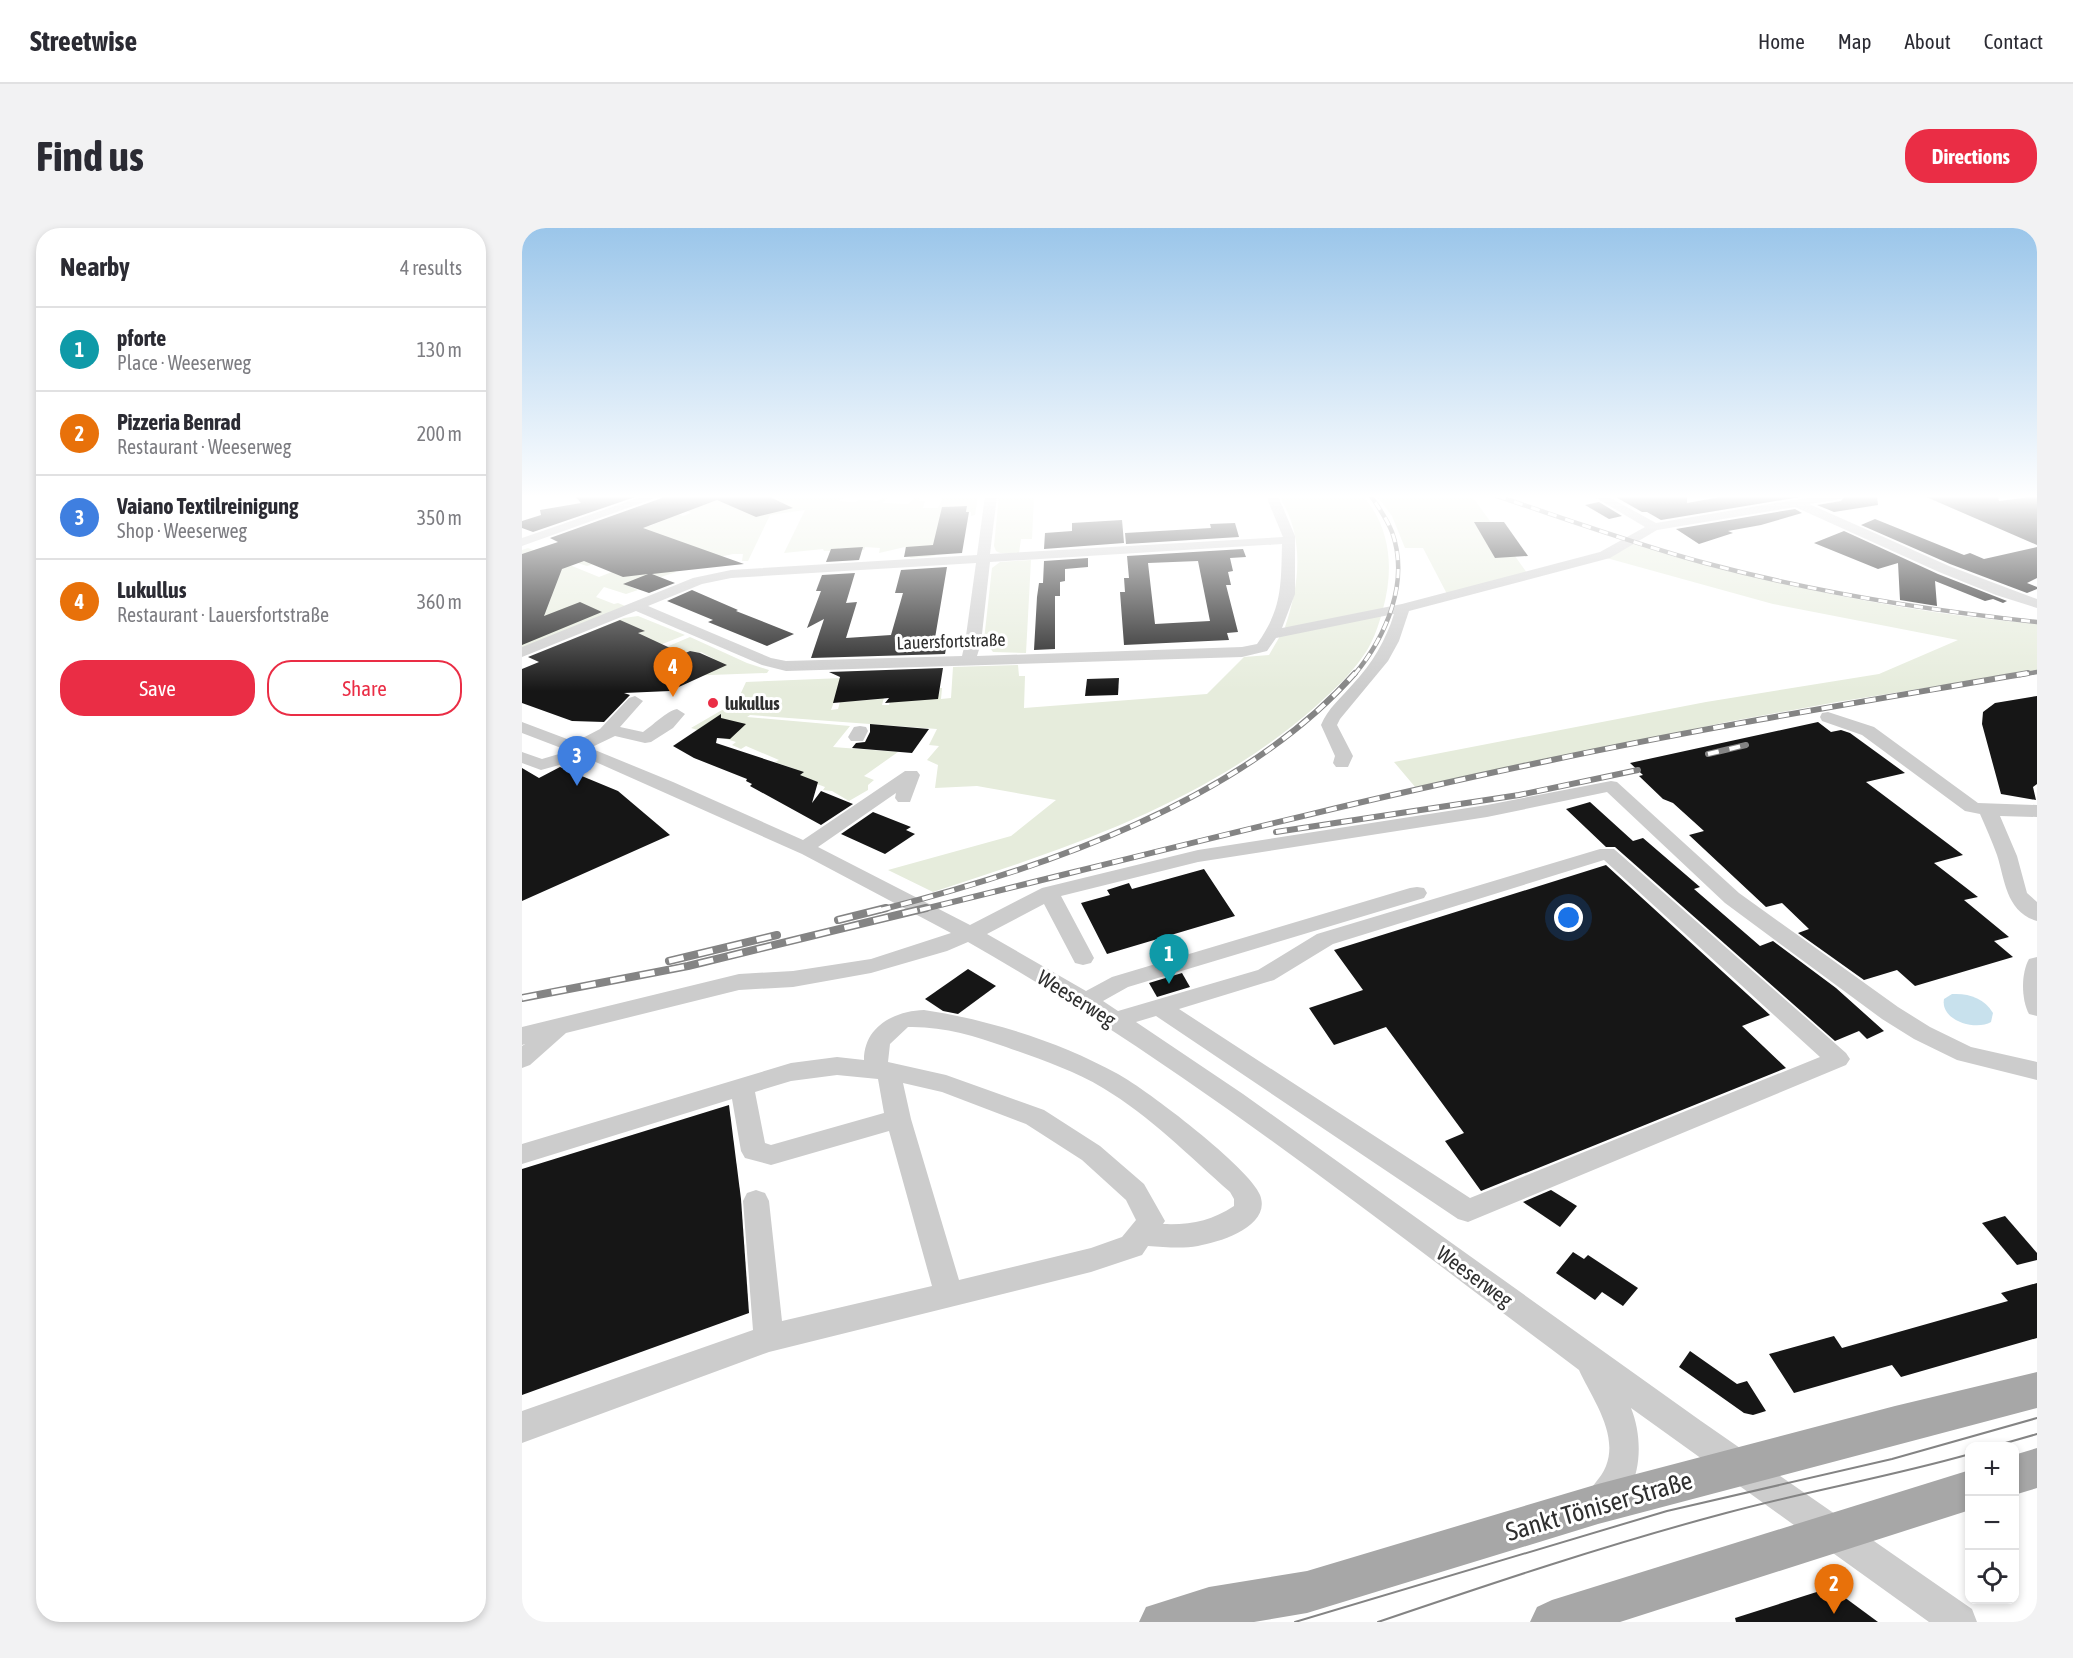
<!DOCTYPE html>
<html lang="en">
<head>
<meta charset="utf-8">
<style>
	:root { --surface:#fff; --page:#f2f2f3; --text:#2b2b33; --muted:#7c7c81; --line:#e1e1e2; --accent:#ea2d45 }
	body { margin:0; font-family:"Asap Condensed",sans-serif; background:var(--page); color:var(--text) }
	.controls { position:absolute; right:18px; bottom:18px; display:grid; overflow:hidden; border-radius:12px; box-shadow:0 3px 9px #0003 }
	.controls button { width:54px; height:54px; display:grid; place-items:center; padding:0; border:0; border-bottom:2px solid var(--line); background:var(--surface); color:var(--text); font:30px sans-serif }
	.you { position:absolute; left:1047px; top:690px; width:21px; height:21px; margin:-15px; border:4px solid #fff; border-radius:50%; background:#1a73e8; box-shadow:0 0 0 9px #1a73e833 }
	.badge { display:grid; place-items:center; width:39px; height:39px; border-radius:50%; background:var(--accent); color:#fff; font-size:20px; font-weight:700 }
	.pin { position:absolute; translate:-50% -50px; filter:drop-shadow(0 2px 3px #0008) }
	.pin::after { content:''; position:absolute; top:32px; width:21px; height:18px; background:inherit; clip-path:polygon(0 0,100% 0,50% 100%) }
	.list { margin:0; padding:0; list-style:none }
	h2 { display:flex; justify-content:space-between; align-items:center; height:78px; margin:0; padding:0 24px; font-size:26px }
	h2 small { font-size:20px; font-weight:400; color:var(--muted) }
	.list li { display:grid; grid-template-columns:39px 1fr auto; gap:18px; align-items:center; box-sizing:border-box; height:84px; padding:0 24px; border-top:2px solid var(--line) }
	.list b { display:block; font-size:22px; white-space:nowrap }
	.list p { margin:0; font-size:20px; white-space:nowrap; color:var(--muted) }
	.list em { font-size:20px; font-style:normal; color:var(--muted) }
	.actions { display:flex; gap:12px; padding:18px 24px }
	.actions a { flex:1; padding:14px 0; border:2px solid var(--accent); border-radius:24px; text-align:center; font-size:21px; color:var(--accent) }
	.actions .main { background:var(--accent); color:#fff }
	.icon { flex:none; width:33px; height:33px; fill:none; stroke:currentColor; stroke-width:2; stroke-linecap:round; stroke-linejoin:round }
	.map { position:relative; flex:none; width:1515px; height:1394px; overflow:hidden; border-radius:24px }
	header { display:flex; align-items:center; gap:36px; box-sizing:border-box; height:84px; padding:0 30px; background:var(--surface); border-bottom:2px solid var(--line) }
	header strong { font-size:28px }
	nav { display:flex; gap:33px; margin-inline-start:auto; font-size:21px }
	.intro { display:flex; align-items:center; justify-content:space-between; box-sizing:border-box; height:144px; padding:0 36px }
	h1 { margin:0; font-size:42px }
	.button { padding:15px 27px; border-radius:24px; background:var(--accent); color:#fff; font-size:21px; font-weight:700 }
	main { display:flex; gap:36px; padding:0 36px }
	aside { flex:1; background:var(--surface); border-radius:24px; box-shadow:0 3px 9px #0003 }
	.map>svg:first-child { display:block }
</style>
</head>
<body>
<header>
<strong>Streetwise</strong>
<nav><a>Home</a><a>Map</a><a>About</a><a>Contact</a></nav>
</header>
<div class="intro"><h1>Find us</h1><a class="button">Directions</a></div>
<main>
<aside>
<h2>Nearby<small>4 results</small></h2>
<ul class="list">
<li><span class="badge" style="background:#0f9aa8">1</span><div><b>pforte</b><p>Place · Weeserweg</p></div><em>130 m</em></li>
<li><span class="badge" style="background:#e8710a">2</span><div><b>Pizzeria Benrad</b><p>Restaurant · Weeserweg</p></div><em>200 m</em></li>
<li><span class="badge" style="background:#3f7fe0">3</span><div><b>Vaiano Textilreinigung</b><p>Shop · Weeserweg</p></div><em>350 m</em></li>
<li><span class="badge" style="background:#e8710a">4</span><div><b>Lukullus</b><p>Restaurant · Lauersfortstraße</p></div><em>360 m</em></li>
</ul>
<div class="actions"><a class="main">Save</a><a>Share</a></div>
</aside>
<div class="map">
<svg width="1515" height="1394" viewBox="0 0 1515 1394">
	<rect width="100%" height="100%" fill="#fff"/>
	<g fill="#e6ecdc">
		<polygon points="189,268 316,268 321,270 316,273 333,274 338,271 355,273 363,268 369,268 360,275 386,276 394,268 389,268 400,268 397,273 403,273 401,280 416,280 420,272 418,268 412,268 456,268 453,287 449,288 449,284 444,284 445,278 426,278 414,327 411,328 388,330 389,323 383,322 383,319 357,325 358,320 343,319 342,322 325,323 326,320 317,320 316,323 302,323 301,321 262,325 283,282 248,287 226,333 220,333 221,326 211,326 146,340 154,344 139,349 130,346 102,356 116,362 104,366 82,359 74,369 92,376 96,375 103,378 0,421 0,387 26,377 29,370 0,336 6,325 0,326 0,322 6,320 77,349 90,344 84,332 65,338 34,328 164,316 88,292 128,298 156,286 161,288 169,285 162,281 170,274"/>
		<polygon points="477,268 512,268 510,311 499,311 497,325 478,325 474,323 472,318"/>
		<path d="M757 268H841C869 300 872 341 861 381L765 402 763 399C778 355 783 309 757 268Z"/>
		<polygon points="855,268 950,268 1005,345 925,366 901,320 883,320 870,288"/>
		<path d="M1111 314C1243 356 1377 384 1515 396V442L1315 474 1205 494 894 560 872 534 1184 474 1357 446 1436 412 1251 376 1081 329Z"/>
		<polygon points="509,332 504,425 471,424 462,412 470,340 478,334"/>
		<path d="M860 385C857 395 854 405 849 415 837 439 812 462 793 479 684 575 546 620 411 664L366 642 489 608 534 572 455 558 413 560 416 537 405 532 417 518 407 517 415 501 228 487 225 489 328 498 311 519 376 524 342 548 352 552 346 557V562L327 573 310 563 301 562 303 559 295 556 296 554 277 548 273 541 253 534 257 532 224 518 219 521 210 517 214 514 169 500 200 482H211L224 454 321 450 309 482 316 481 318 474 358 471 360 466H363L360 477H367L368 474 380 469 417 467 418 460H420L419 471 429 470 431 439 496 437 497 448H503L502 480 685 466 722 429 747 427 758 408Z"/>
		<polygon points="116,388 163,407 133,419 113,407 120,403 61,407 102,390"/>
		<polygon points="168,409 225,435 247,442 245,445 161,448 192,431 179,424 175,426 168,423 158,426 142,420"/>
	</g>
	<path fill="#c8e1ed" d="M1430 766C1447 765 1462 770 1471 785L1469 794C1454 803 1418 793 1422 771Z"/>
	<g fill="#161616" fill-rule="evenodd">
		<polygon points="53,268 116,268 11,304 0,300 0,293 19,287 18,282 59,275"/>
		<polygon points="141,268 246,268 271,280 234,289 195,272 121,300 222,336 130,346 153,355 127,365 101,356 126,346 101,349 62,333 40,341 22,388 58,374 80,384 0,417 0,326 36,314 28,310 140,270"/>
		<polygon points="1092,268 1165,268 1165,275 1204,268 1284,268 1139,292 1125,284 1120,284"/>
		<polygon points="1323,268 1355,268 1356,277 1312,284 1295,277 1319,273"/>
		<polygon points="1402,268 1476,268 1477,273 1515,268 1515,317"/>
		<polygon points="1077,274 1100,288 1087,291 1063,277"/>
		<polygon points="445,278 444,284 447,284 440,325 382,329 384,319 411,317 420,279"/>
		<polygon points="1273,281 1280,285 1239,297 1206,303 1211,305 1177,316 1154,301"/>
		<polygon points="1353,291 1442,327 1448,325 1462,331 1515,319 1515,350 1505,355 1515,359 1515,361 1505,365 1428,336 1339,297"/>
		<polygon points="600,292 602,315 522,321 523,305 550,303 550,295"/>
		<polygon points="952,294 982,294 1006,328 973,330"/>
		<polygon points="713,295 717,309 604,316 603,305 689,300 688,296"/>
		<polygon points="1322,303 1416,346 1485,373 1481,375 1471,371 1463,373 1413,353 1415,378 1378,372 1376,335 1356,341 1292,315"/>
		<polygon points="341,319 337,332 304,334 309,321"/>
		<path d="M721 321 724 329 708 330 711 343 706 344 709 357H704L716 404 705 405 707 412 602 417 598 364H603L602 350H607L605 328ZM676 333 688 393 633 396 626 335Z"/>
		<polygon points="566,330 566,339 543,341 543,353 538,354 538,368 533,368 533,421 512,422 515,369 517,355 521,355 522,333"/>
		<polygon points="425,339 413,410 426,409 423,426 289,430 302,391 285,400 299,363 294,363 300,347 333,345 324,375 335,374 324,410 369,407 381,365 373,365 379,342"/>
		<polygon points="170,362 216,382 214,383 272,406 245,418 186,394 191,392 145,373"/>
		<polygon points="98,392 123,403 116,405 161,426 168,423 178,425 205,437 148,463 102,465 108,467 82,494 50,493 0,475 0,441 17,434 6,429"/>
		<polygon points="421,440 416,471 363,475 367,470 311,475 318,449 307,444"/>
		<polygon points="597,450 596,467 563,468 565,451"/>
		<polygon points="1515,468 1515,556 1511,559 1514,572 1479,566 1460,496 1461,484 1473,475"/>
		<polygon points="199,486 199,490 224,496 208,511 195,510 194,515 282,544 278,547 296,554 290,575 299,563 331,576 299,597 228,558 230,556 224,553 225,551 172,530 151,518"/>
		<polygon points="1296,494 1309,504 1319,502 1328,505 1383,545 1344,554 1441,627 1412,635 1456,669 1442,672 1487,709 1472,713 1491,729 1393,758 1375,742 1342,752 1276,705 1287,701 1260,675 1244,679 1167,607 1182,603 1151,575 1141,571 1117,548 1121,547 1108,535"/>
		<polygon points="348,496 407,501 390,525 330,520 334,515 343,514 348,504"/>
		<polygon points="38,539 96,563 148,607 0,673 0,540 17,550"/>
		<polygon points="1068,574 1111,613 1121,610 1178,659 1172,661 1238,718 1251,713 1314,760 1362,803 1345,811 1337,803 1313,813 1093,619 1084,619 1044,581"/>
		<polygon points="351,584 389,599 384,602 393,606 363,626 319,606"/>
		<polygon points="1084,637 1248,787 1220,798 1264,840 959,963 923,913 942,905 864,799 812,817 787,780 841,762 812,722"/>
		<polygon points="682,641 713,688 585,726 559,675 588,667 585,662 607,655 610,661"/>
		<polygon points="446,741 474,758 436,786 421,783 403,771"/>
		<polygon points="660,745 668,759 635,769 627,755"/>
		<polygon points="207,877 219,971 227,1085 0,1167 0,941"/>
		<polygon points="1029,962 1055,978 1038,999 1001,974"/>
		<polygon points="1483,988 1515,1025 1515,1032 1495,1037 1460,995"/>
		<polygon points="1051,1024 1062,1031 1066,1027 1116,1060 1101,1078 1080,1064 1073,1072 1034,1045"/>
		<polygon points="1515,1055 1515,1110 1379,1149 1370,1137 1272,1165 1247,1126 1312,1108 1320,1120 1486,1073 1479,1065"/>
		<polygon points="1168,1123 1215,1156 1225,1153 1244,1183 1231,1187 1222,1185 1157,1139"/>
		<polygon points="1301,1362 1318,1366 1356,1394 1214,1394 1213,1390"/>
	</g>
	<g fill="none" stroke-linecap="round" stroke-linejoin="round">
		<g fill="#ccc" fill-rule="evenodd">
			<polygon points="122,268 139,268 0,318 0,310"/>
			<path d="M463 268H475L468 326 761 309 744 268H756L773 308V366L760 400 880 376 1078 324 1123 299 1071 268H1085L1134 295 1296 268H1321L1319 271 1287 276 1427 338 1515 371V380L1474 367 1417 344 1273 279 1135 302 1088 330 887 383 877 413 866 433 818 491 815 497 831 528 826 539H814L811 535 813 528 799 497C806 480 819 470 831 456 850 436 864 412 872 386L754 410 745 423 720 429 264 443 240 437 114 383 0 429V419L171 350 209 342 455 327ZM760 316C759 358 760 381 735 416L720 419 455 428 459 415 468 334ZM454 335 443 415 440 428 264 433 249 430 126 378 180 356 209 350Z"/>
			<path d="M113 468 121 473 98 499 121 504C130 498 145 483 155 481L163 486 151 500 129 514 123 515 93 508 68 520 151 554 281 612 383 543H395L398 547 388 574H376L373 570 374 565 296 619 448 697 520 660 676 622 965 577 1089 553 1095 554 1217 665 1376 779 1408 799 1449 819 1515 834V852L1435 832 1392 811 1360 791 1203 675 1085 564 965 589 676 634 539 668 572 730 569 735 561 737 553 735 522 676 465 706 564 763 590 749 888 660 895 659 902 660 905 665 902 670 606 759 581 773 596 783 736 742 795 706 1078 621H1092L1324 825 1328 831 1324 837 946 994 936 991 634 788 614 794 721 866 1179 1193 1411 1354 1450 1381 1455 1394H1407L1109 1180C1124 1217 1119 1272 1078 1290L1066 1285 1061 1273C1067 1260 1079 1251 1084 1238 1097 1205 1069 1169 1057 1142 858 994 662 837 446 714L425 723 349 745 271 759 217 762 44 805 8 837 0 840V818L3 816 0 817V799L217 746 271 743 349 731 429 705 280 626 67 531 63 530 19 542 0 535V524L20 531 47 523 0 505V494L53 514 78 501 107 470ZM1082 632 1298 829 948 970 657 781 752 752 811 716Z"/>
			<path d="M1306 484 1352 499 1456 575 1515 577V589L1478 588 1495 628 1505 665 1515 674V693C1484 684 1483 652 1475 627 1470 613 1464 600 1458 586L1443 583 1340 507 1300 493 1298 489 1300 485Z"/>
			<polygon points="338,498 344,499 346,503 341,513 329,513 326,509 332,499"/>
			<path d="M1515 729V788L1507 786C1499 771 1499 745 1507 731Z"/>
			<path d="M402 782C468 792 538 814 596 846 625 862 728 940 738 967 750 998 699 1014 676 1018 660 1021 642 1019 626 1018L620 1027 569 1044 247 1124 0 1215V1183L231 1102 221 973 225 965 234 962 243 965 247 973 260 1093 410 1058 367 903 249 937 223 930 219 923 210 871 0 936V916L269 835 315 829 342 832C342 798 373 783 402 782ZM386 799C420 798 453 808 484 819 517 831 551 842 581 860 628 888 667 928 708 964L712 971V978C689 993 669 997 641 996L643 993 622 956 578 918 522 882 424 847 366 834 368 816ZM315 847 356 851 362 885 249 917 243 915 233 864 269 853ZM381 855 420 864 504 896 560 932 604 972 614 992 600 1009 569 1020 437 1052 389 891Z"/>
		</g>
		<g fill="#a7a7a7" fill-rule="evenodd">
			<polygon points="1515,1144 1515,1180 1076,1296 785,1385 732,1394 617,1394 624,1379 687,1359 785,1343 1076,1256 1373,1178"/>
			<polygon points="1515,1220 1515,1260 1492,1267 1492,1227"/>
			<polygon points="1448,1242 1448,1282 1098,1394 1008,1394 1015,1379 1030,1372"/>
		</g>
		<g stroke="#848484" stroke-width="2">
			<polyline points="1473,1218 1515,1206"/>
			<polyline points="773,1394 1145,1283 1370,1231 1515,1190"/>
			<path d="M856 1394C971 1355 1087 1316 1204 1285 1285 1263 1367 1249 1448 1226"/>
		</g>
		<defs>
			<g id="rail-far2">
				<path d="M975 268C1044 291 1113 316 1183 335 1292 364 1403 382 1515 394"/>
				<path d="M832 447C864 409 888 354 870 304 865 291 857 280 849 268"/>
				<polyline points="1498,447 1515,444"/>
			</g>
			<g id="rail-far1">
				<polyline points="1186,526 1224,517"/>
				<polyline points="754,604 997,567 1116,542"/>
				<path d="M358 682C520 641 719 574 833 445"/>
				<path d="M398 682C607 631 815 577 1025 533 1184 499 1345 473 1506 445"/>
			</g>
			<g id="rail">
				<polyline points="316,692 364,680"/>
				<polyline points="147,733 255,707"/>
				<polyline points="0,770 166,738 404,680"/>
			</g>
		</defs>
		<use href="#rail-far2" stroke="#848484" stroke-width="4.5"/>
		<use href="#rail-far1" stroke="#848484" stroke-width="6"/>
		<use href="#rail" stroke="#848484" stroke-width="8"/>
		<use href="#rail-far2" stroke="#fff" stroke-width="3" stroke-dasharray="9" stroke-linecap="butt"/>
		<use href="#rail-far1" stroke="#fff" stroke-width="4" stroke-dasharray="11" stroke-linecap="butt"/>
		<use href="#rail" stroke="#fff" stroke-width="5" stroke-dasharray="15" stroke-linecap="butt"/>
	</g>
	<linearGradient id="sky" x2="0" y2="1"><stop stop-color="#9bc6ea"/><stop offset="0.58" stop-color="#fff"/><stop offset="1" stop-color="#fff" stop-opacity="0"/></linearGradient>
	<rect width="1515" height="463" fill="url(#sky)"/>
	<circle fill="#ea2d45" stroke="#fff" stroke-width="2" cx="191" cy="475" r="6"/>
	<g text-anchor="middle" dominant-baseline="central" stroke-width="6" stroke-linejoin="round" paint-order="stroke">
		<g font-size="18" fill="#2f2f2f" stroke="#fff">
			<text transform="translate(429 413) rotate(-2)">Lauersfortstraße</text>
		</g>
		<g font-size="18" font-weight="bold" fill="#2f2f2f" stroke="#fff" text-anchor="start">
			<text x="203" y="475">lukullus</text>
		</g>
		<g font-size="21" fill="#2f2f2f" stroke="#fff">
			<text transform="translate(555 770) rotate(32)">Weeserweg</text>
			<text transform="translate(953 1048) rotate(36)">Weeserweg</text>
		</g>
		<g font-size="26" fill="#2f2f2f" stroke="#fff">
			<text transform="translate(1077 1278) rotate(-16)">Sankt Töniser Straße</text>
		</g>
	</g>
</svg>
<div class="controls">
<button>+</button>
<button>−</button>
<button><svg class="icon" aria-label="locate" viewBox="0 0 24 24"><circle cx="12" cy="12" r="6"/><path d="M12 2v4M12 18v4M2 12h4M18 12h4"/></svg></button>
</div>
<div class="you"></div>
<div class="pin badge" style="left:647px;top:756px;background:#0f9aa8">1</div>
<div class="pin badge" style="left:1312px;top:1386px;background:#e8710a">2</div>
<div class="pin badge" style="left:55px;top:558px;background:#3f7fe0">3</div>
<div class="pin badge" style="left:151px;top:469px;background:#e8710a">4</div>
</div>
</main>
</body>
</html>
